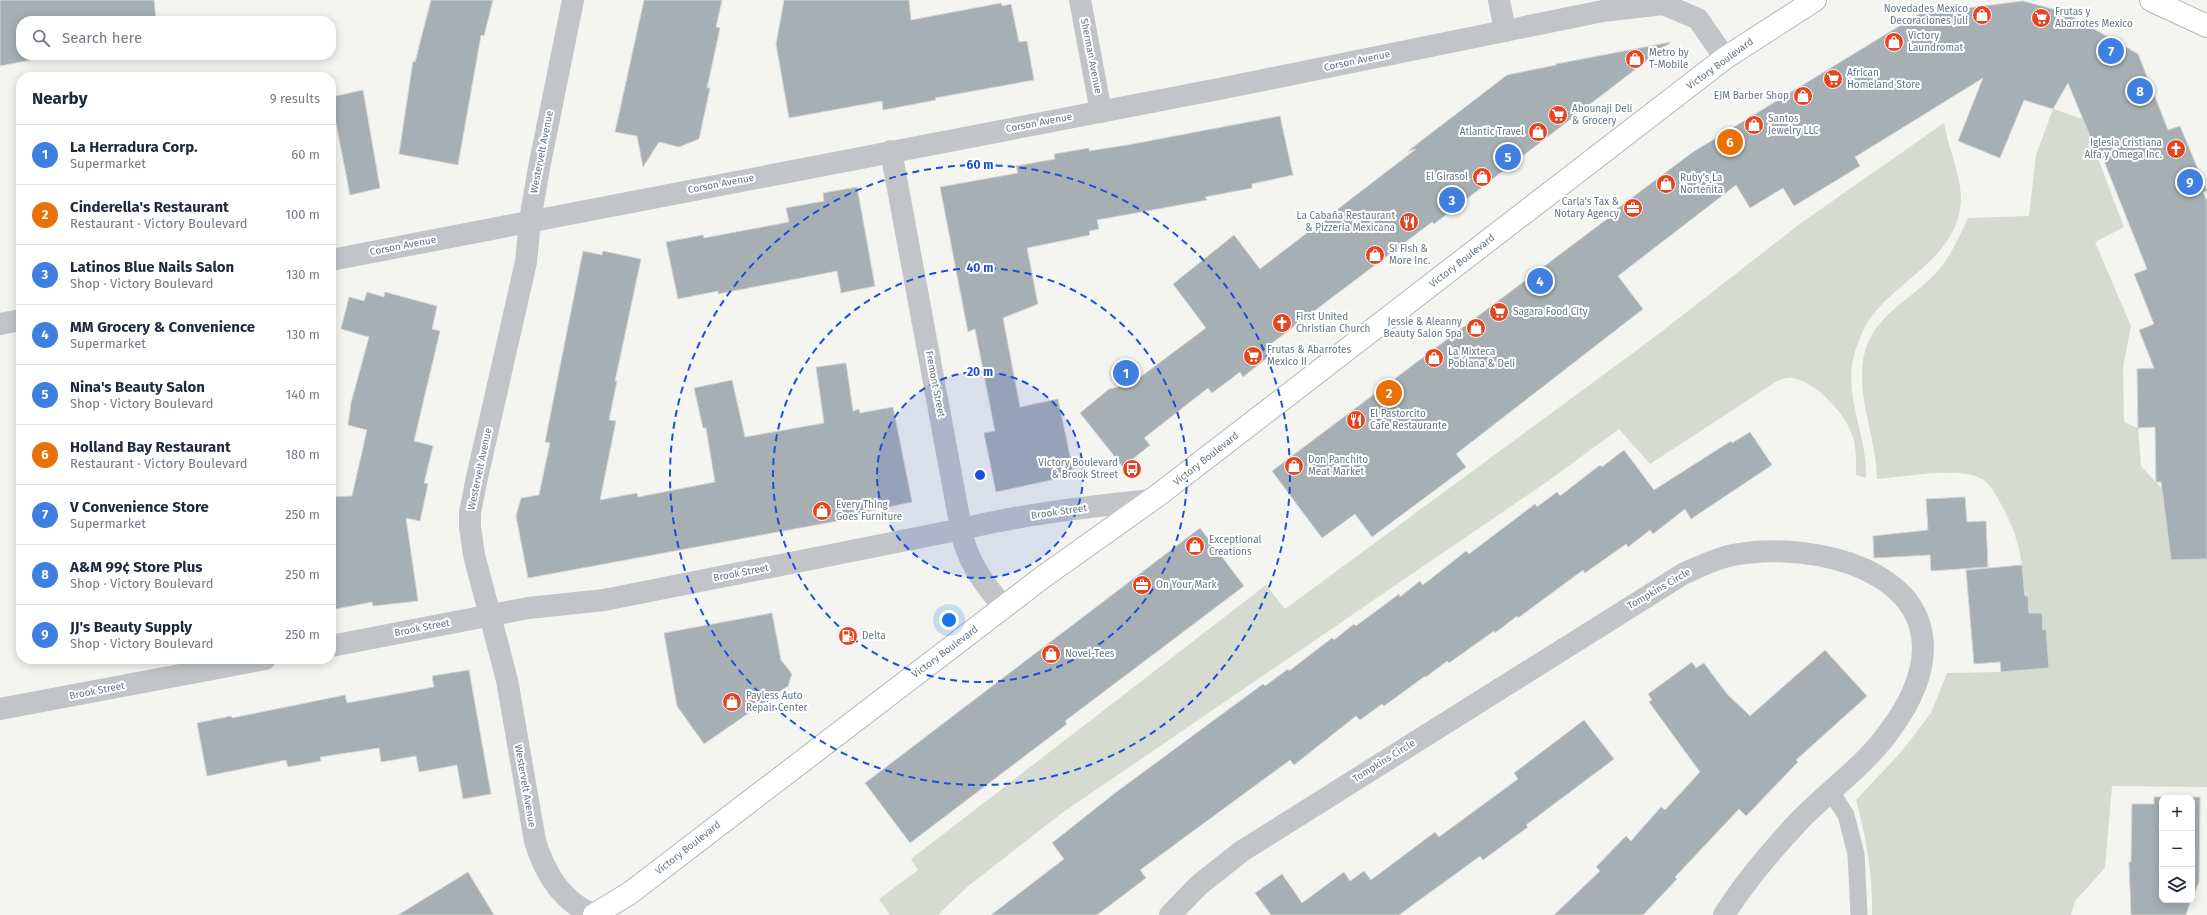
<!DOCTYPE html>
<html lang="en">
<head>
<meta charset="utf-8">
<style>
	:root { --surface:#fff; --page:#f6f6f7; --text:#1f2937; --muted:#747a83; --line:#e0e1e3; --accent:#db2777 }
	body { margin:0; font-family:"Fira Sans",sans-serif; background:var(--page); color:var(--text) }
	.controls { position:absolute; right:12px; bottom:12px; display:grid; overflow:hidden; border-radius:8px; box-shadow:0 2px 10px #0003 }
	.controls button { width:36px; height:36px; display:grid; place-items:center; padding:0; border:0; border-bottom:1px solid var(--line); background:var(--surface); color:var(--text); font:20px sans-serif }
	.you { position:absolute; left:949px; top:620px; width:14px; height:14px; margin:-10px; border:3px solid #fff; border-radius:50%; background:#1a73e8; box-shadow:0 0 0 6px #1a73e833 }
	.badge { display:grid; place-items:center; width:26px; height:26px; border-radius:50%; background:var(--accent); color:#fff; font-size:13px; font-weight:700 }
	.pin { position:absolute; translate:-50% -50%; border:2px solid #fff; box-shadow:0 1px 4px #0006 }
	.list { margin:0; padding:0; list-style:none }
	h2 { display:flex; justify-content:space-between; align-items:center; height:52px; margin:0; padding:0 16px; font-size:17px }
	h2 small { font-size:13px; font-weight:400; color:var(--muted) }
	.list li { display:grid; grid-template-columns:26px 1fr auto; gap:12px; align-items:center; box-sizing:border-box; height:60px; padding:0 16px; border-top:1px solid var(--line) }
	.list b { display:block; font-size:15px; white-space:nowrap }
	.list p { margin:0; font-size:13px; white-space:nowrap; color:var(--muted) }
	.list em { font-size:13px; font-style:normal; color:var(--muted) }
	.icon { flex:none; width:22px; height:22px; fill:none; stroke:currentColor; stroke-width:2; stroke-linecap:round; stroke-linejoin:round }
	.map { position:relative; flex:none; width:2207px; height:915px; overflow:hidden }
	.search { position:absolute; background:var(--surface); box-shadow:0 2px 10px #0003; left:16px; top:16px; width:320px; height:44px; display:flex; align-items:center; gap:10px; box-sizing:border-box; padding:0 14px; border-radius:16px; color:var(--muted); font-size:15px }
	.panel { position:absolute; background:var(--surface); box-shadow:0 2px 10px #0003; left:16px; top:72px; width:320px; height:592px; border-radius:16px }
	.map>svg:first-child { display:block }
</style>
</head>
<body>
<div class="map">
<svg width="2207" height="915" viewBox="0 0 2207 915">
	<rect width="100%" height="100%" fill="#f4f4f0"/>
	<g fill="#d5dbd1">
		<path d="M2053 109 2083 119 2124 227 2095 242 2131 326 2123 367 2124 422 2138 428 2141 466 2162 489 2171 560 2207 559V787L2112 786 2105 868 2075 901 2071 915H1872C1873 875 1866 838 1856 800L1902 751 1931 713 1947 673 2001 672 2049 668 2046 630H2043L2042 613H2029C2025 597 2025 582 2022 565 2019 542 2010 518 1997 497 1993 491 1989 483 1982 479 1959 466 1903 477 1877 479 1877 443 1861 409 1862 374 1863 322 1898 309 1930 279 1948 263 1958 239 1968 218L2029 216 2036 155Z"/>
		<path d="M1944 123C1948 148 1960 171 1961 197 1961 255 1901 277 1871 317 1863 328 1858 342 1854 355 1843 396 1868 437 1866 478L1856 475C1856 460 1857 444 1850 430 1842 410 1813 380 1792 378 1787 377 1781 380 1777 381L1650 464 1619 429 1548 481 1062 813 967 887 938 915H890L879 899 918 870 911 859 1266 585 1285 609 1652 339 1801 223Z"/>
	</g>
	<g fill="#a6afb4" stroke="#d5d5d3">
		<polygon points="0,0 154,0 156,21 21,21 21,55 56,55 0,66"/>
		<polygon points="431,0 493,0 484,36 481,35 458,165 399,154 413,61 415,62"/>
		<polygon points="644,0 722,0 716,27 720,28 707,88 710,88 699,139 679,147 659,142 643,167 637,136 615,132"/>
		<polygon points="784,0 909,0 911,20 1001,3 1002,6 1011,4 1019,42 1027,41 1034,80 935,98 936,100 883,110 882,101 789,118 776,44"/>
		<polygon points="2023,1 2064,12 2138,54 2168,130 2180,126 2207,191 2203,192 2207,201 2207,559 2171,560 2161,482 2156,482 2155,427 2138,428 2137,369 2154,368 2139,330 2154,324 2134,274 2147,269 2100,151 2097,153 2068,83 2053,109 2024,100 2000,158 1958,141 1983,78 1855,157 1860,166 1794,206 1783,188 1750,208 1736,185 1618,276 1643,309 1456,454 1466,467 1372,537 1355,514 1322,538 1272,471 1615,213 1614,211 1693,152 1919,14"/>
		<polygon points="1671,42 1434,224 1432,222 1301,321 1267,347 1272,354 1243,377 1240,372 1212,393 1208,388 1144,438 1150,445 1123,467 1080,413 1109,389 1131,384 1206,328 1173,284 1234,235 1260,269 1416,149 1408,151 1507,75 1556,65 1556,64"/>
		<polygon points="363,90 380,188 350,195 331,97"/>
		<polygon points="1280,116 1293,175 1252,184 1252,188 1205,197 1207,200 1097,220 1099,229 1089,231 1090,235 1027,248 1038,304 1003,318 1020,407 1058,399 1074,475 996,492 984,433 995,431 975,329 968,332 940,187 1018,173 1016,166 1055,159 1054,154 1089,148 1089,151 1133,144"/>
		<polygon points="857,187 875,286 841,293 837,271 718,294 718,291 678,299 666,242 703,235 704,238 789,222 786,208 824,201 823,193"/>
		<polygon points="583,251 602,255 603,251 641,259 615,381 617,381 609,420 616,421 600,500 637,493 638,497 715,482 706,428 703,428 694,388 732,380 745,437 824,423 816,367 846,363 853,411 859,409 860,413 893,407 912,502 842,517 843,520 528,578 516,516 521,498 539,495 550,443 545,442"/>
		<polygon points="367,292 384,297 385,292 437,306 432,329 440,331 414,441 433,446 424,483 428,484 420,521 406,518 418,601 373,606 372,602 331,610 331,497 352,496 367,430 348,425 351,403 369,337 341,329 349,297 364,301"/>
		<polygon points="1750,432 1772,465 1691,519 1685,509 1653,534 1650,530 1628,547 1626,544 1585,573 1583,570 1518,618 1517,616 1495,633 1494,631 1449,663 1447,661 1426,677 1425,676 1384,706 1382,704 1360,720 1356,716 1294,765 1290,760 1140,870 1146,878 1097,915 991,915 1064,859 1052,843 1115,793 1263,684 1265,686 1288,669 1289,671 1332,638 1334,640 1354,624 1356,626 1399,594 1400,597 1420,581 1423,585 1466,551 1469,554 1535,504 1537,507 1557,492 1560,496 1600,465 1602,467 1624,450 1654,490 1731,441 1732,443"/>
		<polygon points="1965,497 1967,522 1986,521 1988,567 1931,571 1930,555 1874,558 1873,536 1928,530 1926,499"/>
		<polygon points="1200,528 1244,586 1065,721 1067,724 910,843 865,783"/>
		<polygon points="2022,565 2025,596 2028,596 2029,613 2042,613 2043,630 2046,629 2049,668 2001,672 2000,662 1974,664 1966,570"/>
		<polygon points="772,613 781,660 792,674 788,686 704,744 677,706 664,633"/>
		<polygon points="1825,650 1867,696 1796,760 1798,762 1746,816 1739,809 1675,877 1677,879 1643,915 1554,915 1600,871 1596,867 1626,836 1631,841 1661,807 1665,810 1700,772 1649,702 1652,700 1648,694 1692,662 1696,668 1704,663 1727,694 1750,716"/>
		<polygon points="469,670 491,794 463,799 457,765 419,772 416,756 381,762 379,748 320,757 321,761 288,767 286,760 207,776 197,723 231,716 232,718 345,695 347,703 434,687 432,676"/>
		<polygon points="1584,720 1614,759 1526,825 1528,827 1483,860 1480,856 1399,915 1271,915 1255,893 1282,874 1302,903 1344,872 1350,881 1364,871 1371,880 1435,832 1439,837 1518,779 1514,773"/>
		<polygon points="2154,797 2200,797 2199,882 2192,899 2192,798 2162,798 2162,900 2191,900 2186,915 2131,915 2129,862 2131,862 2132,804 2154,804"/>
		<polygon points="468,872 494,915 398,915"/>
	</g>
	<g fill="none" stroke-linecap="round" stroke-linejoin="round">
		<defs>
			<g id="secondary">
				<polyline points="2151,0 2207,26"/>
				<polyline points="594,915 630,893 1043,577 1157,496 1725,58 1815,0"/>
			</g>
		</defs>
		<use href="#secondary" stroke="#b1b7bb" stroke-width="24"/>
		<polyline stroke="#c1c5c8" stroke-width="17" points="1831,792 1846,815 1856,854 1859,915"/>
		<g stroke="#c1c5c8" stroke-width="22">
			<path d="M573 0 539 168 530 220 526 262 476 482 470 513V527L474 555 507 680 535 841C545 874 562 902 594 915"/>
			<polyline points="1080,0 1101,112"/>
			<polyline points="1499,0 1505,31"/>
			<path d="M891 151 963 539C971 566 985 586 1004 607"/>
			<polyline points="331,260 1224,88 1603,11 1663,4 1698,19 1725,58"/>
			<polyline points="0,324 21,320"/>
			<path d="M331 646 528 608 604 600 962 529C1024 514 1088 507 1151 500"/>
			<polyline points="0,709 265,659"/>
			<path d="M1170 915 1199 885 1242 851 1683 574C1699 567 1716 558 1733 555 1774 547 1826 552 1864 569 1940 604 1935 669 1891 729 1866 765 1829 790 1799 821 1772 850 1745 881 1724 915"/>
		</g>
		<use href="#secondary" stroke="#fff" stroke-width="22"/>
	</g>
	<circle cx="980" cy="475" r="103" fill="#1d4ed8" fill-opacity=".12"/>
	<g fill="none" stroke="#1d4ed8" stroke-width="2" stroke-dasharray="7 5">
		<circle cx="980" cy="475" r="103"/>
		<circle cx="980" cy="475" r="207"/>
		<circle cx="980" cy="475" r="310"/>
	</g>
	<defs>
		<symbol id="shop-disc" viewBox="-11 -11 22 22"><circle r="9.5" fill="#e44520" stroke="#fff"/><path d="M-5-2.5h2.3a2.7 3.5 0 0 1 5.4 0H5L5.5 6h-11ZM-1.5-2.5h3a1.5 2.3 0 0 0-3 0Z" fill="#fff"/></symbol>
		<symbol id="supermarket-disc" viewBox="-11 -11 22 22"><circle r="9.5" fill="#e44520" stroke="#fff"/><path d="M-6-5.5h2.5l.6 2H6L4.5 2H-2.5L-4.4-4H-6ZM-1.5 3.2a1.3 1.3 0 1 0 .1 0ZM3 3.2a1.3 1.3 0 1 0 .1 0Z" fill="#fff"/></symbol>
		<symbol id="church-disc" viewBox="-11 -11 22 22"><circle r="9.5" fill="#e44520" stroke="#fff"/><path d="M-1.2-6h2.4v3.5h3.3v2.4h-3.3V6h-2.4V-.1h-3.3v-2.4h3.3Z" fill="#fff"/></symbol>
		<symbol id="office-disc" viewBox="-11 -11 22 22"><circle r="9.5" fill="#e44520" stroke="#fff"/><path d="M-6-3h4V-5.5h4V-3h4V5H-6ZM-1-4.5V-3h2v-1.5ZM-6 0V1H6V0Z" fill="#fff"/></symbol>
		<symbol id="restaurant-disc" viewBox="-11 -11 22 22"><circle r="9.5" fill="#e44520" stroke="#fff"/><path d="M-5-6h1v4h1v-4h1v4h1v-4h1v5L-1.5 .5V6h-2V.5L-5-1ZM5-6V6H3V1.5H1.5Q1.5-4 5-6Z" fill="#fff"/></symbol>
		<symbol id="bus-disc" viewBox="-11 -11 22 22"><circle r="9.5" fill="#e44520" stroke="#fff"/><path d="M-5-6H5V4H4V6H2V4H-2V6H-4V4H-5ZM-3.5-4V0h7V-4ZM-3.5 1.2v1.5H-2V1.2ZM2 1.2v1.5H3.5V1.2Z" fill="#fff"/></symbol>
		<symbol id="fuel-disc" viewBox="-11 -11 22 22"><circle r="9.5" fill="#e44520" stroke="#fff"/><path d="M-5.5-6h7V0h2V4h1.3V-2.5L3-4.5l.8-.8L6-3V5H2.5V1h-1V6h-7ZM-4.2-4.7v3.2H.2V-4.7Z" fill="#fff"/></symbol>
	</defs>
	<g fill-rule="evenodd">
		<use href="#shop-disc" x="1971" y="4" width="22" height="22"/>
		<use href="#supermarket-disc" x="2030" y="7" width="22" height="22"/>
		<use href="#shop-disc" x="1883" y="31" width="22" height="22"/>
		<use href="#shop-disc" x="1624" y="48" width="22" height="22"/>
		<use href="#supermarket-disc" x="1822" y="68" width="22" height="22"/>
		<use href="#shop-disc" x="1792" y="85" width="22" height="22"/>
		<use href="#supermarket-disc" x="1547" y="104" width="22" height="22"/>
		<use href="#shop-disc" x="1743" y="114" width="22" height="22"/>
		<use href="#shop-disc" x="1527" y="121" width="22" height="22"/>
		<use href="#church-disc" x="2165" y="138" width="22" height="22"/>
		<use href="#shop-disc" x="1471" y="166" width="22" height="22"/>
		<use href="#shop-disc" x="1655" y="173" width="22" height="22"/>
		<use href="#office-disc" x="1622" y="197" width="22" height="22"/>
		<use href="#restaurant-disc" x="1398" y="211" width="22" height="22"/>
		<use href="#shop-disc" x="1364" y="244" width="22" height="22"/>
		<use href="#supermarket-disc" x="1488" y="301" width="22" height="22"/>
		<use href="#church-disc" x="1271" y="312" width="22" height="22"/>
		<use href="#shop-disc" x="1465" y="317" width="22" height="22"/>
		<use href="#supermarket-disc" x="1242" y="345" width="22" height="22"/>
		<use href="#shop-disc" x="1423" y="347" width="22" height="22"/>
		<use href="#restaurant-disc" x="1345" y="409" width="22" height="22"/>
		<use href="#shop-disc" x="1283" y="455" width="22" height="22"/>
		<use href="#bus-disc" x="1121" y="458" width="22" height="22"/>
		<use href="#shop-disc" x="811" y="500" width="22" height="22"/>
		<use href="#shop-disc" x="1184" y="535" width="22" height="22"/>
		<use href="#office-disc" x="1131" y="574" width="22" height="22"/>
		<use href="#fuel-disc" x="837" y="625" width="22" height="22"/>
		<use href="#shop-disc" x="1040" y="643" width="22" height="22"/>
		<use href="#shop-disc" x="721" y="691" width="22" height="22"/>
	</g>
	<g text-anchor="middle" dominant-baseline="central" stroke-width="4" stroke-linejoin="round" paint-order="stroke">
		<g font-size="10" fill="#637582" stroke="#fff" text-anchor="start">
			<text x="1968" y="9" text-anchor="end">Novedades Mexico<tspan x="1968" dy="12">Decoraciones Juli</tspan></text>
			<text x="2055" y="12">Frutas y<tspan x="2055" dy="12">Abarrotes Mexico</tspan></text>
			<text x="1908" y="36">Victory<tspan x="1908" dy="12">Laundromat</tspan></text>
			<text x="1649" y="53">Metro by<tspan x="1649" dy="12">T-Mobile</tspan></text>
			<text x="1847" y="73">African<tspan x="1847" dy="12">Homeland Store</tspan></text>
			<text x="1789" y="96" text-anchor="end">EJM Barber Shop</text>
			<text x="1572" y="109">Abounaji Deli<tspan x="1572" dy="12">&amp; Grocery</tspan></text>
			<text x="1768" y="119">Santos<tspan x="1768" dy="12">Jewelry LLC</tspan></text>
			<text x="1524" y="132" text-anchor="end">Atlantic Travel</text>
			<text x="2162" y="143" text-anchor="end">Iglesia Cristiana<tspan x="2162" dy="12">Alfa y Omega Inc.</tspan></text>
			<text x="1468" y="177" text-anchor="end">El Girasol</text>
			<text x="1680" y="178">Ruby's La<tspan x="1680" dy="12">Norteñita</tspan></text>
			<text x="1619" y="202" text-anchor="end">Carla's Tax &amp;<tspan x="1619" dy="12">Notary Agency</tspan></text>
			<text x="1395" y="216" text-anchor="end">La Cabaña Restaurant<tspan x="1395" dy="12">&amp; Pizzeria Mexicana</tspan></text>
			<text x="1389" y="249">SI Fish &amp;<tspan x="1389" dy="12">More Inc.</tspan></text>
			<text x="1513" y="312">Sagara Food City</text>
			<text x="1296" y="317">First United<tspan x="1296" dy="12">Christian Church</tspan></text>
			<text x="1462" y="322" text-anchor="end">Jessie &amp; Aleanny<tspan x="1462" dy="12">Beauty Salon Spa</tspan></text>
			<text x="1267" y="350">Frutas &amp; Abarrotes<tspan x="1267" dy="12">Mexico II</tspan></text>
			<text x="1448" y="352">La Mixteca<tspan x="1448" dy="12">Poblana &amp; Deli</tspan></text>
			<text x="1370" y="414">El Pastorcito<tspan x="1370" dy="12">Cafe Restaurante</tspan></text>
			<text x="1308" y="460">Don Panchito<tspan x="1308" dy="12">Meat Market</tspan></text>
			<text x="1118" y="463" text-anchor="end">Victory Boulevard<tspan x="1118" dy="12">&amp; Brook Street</tspan></text>
			<text x="836" y="505">Every Thing<tspan x="836" dy="12">Goes Furniture</tspan></text>
			<text x="1209" y="540">Exceptional<tspan x="1209" dy="12">Creations</tspan></text>
			<text x="1156" y="585">On Your Mark</text>
			<text x="862" y="636">Delta</text>
			<text x="1065" y="654">Novel-Tees</text>
			<text x="746" y="696">Payless Auto<tspan x="746" dy="12">Repair Center</tspan></text>
		</g>
		<g font-size="10" fill="#637582" stroke="#fff">
			<text transform="translate(1091 56) rotate(79)">Sherman Avenue</text>
			<text transform="translate(1357 61) rotate(-12)">Corson Avenue</text>
			<text transform="translate(1720 64) rotate(-36)">Victory Boulevard</text>
			<text transform="translate(1039 123) rotate(-11)">Corson Avenue</text>
			<text transform="translate(542 152) rotate(-79)">Westervelt Avenue</text>
			<text transform="translate(721 184) rotate(-11)">Corson Avenue</text>
			<text transform="translate(403 246) rotate(-11)">Corson Avenue</text>
			<text transform="translate(1462 261) rotate(-38)">Victory Boulevard</text>
			<text transform="translate(935 384) rotate(79)">Fremont Street</text>
			<text transform="translate(1206 459) rotate(-38)">Victory Boulevard</text>
			<text transform="translate(480 469) rotate(-78)">Westervelt Avenue</text>
			<text transform="translate(1059 512) rotate(-8)">Brook Street</text>
			<text transform="translate(741 573) rotate(-11)">Brook Street</text>
			<text transform="translate(1659 589) rotate(-30)">Tompkins Circle</text>
			<text transform="translate(422 628) rotate(-11)">Brook Street</text>
			<text transform="translate(945 652) rotate(-37)">Victory Boulevard</text>
			<text transform="translate(97 691) rotate(-11)">Brook Street</text>
			<text transform="translate(1384 761) rotate(-32)">Tompkins Circle</text>
			<text transform="translate(525 786) rotate(80)">Westervelt Avenue</text>
			<text transform="translate(688 848) rotate(-38)">Victory Boulevard</text>
		</g>
	</g>
	<circle cx="980" cy="475" r="6" fill="#1d4ed8" stroke="#fff" stroke-width="2"/>
	<g font-size="12" text-anchor="middle" font-weight="bold" fill="#1d4ed8" stroke="#fff" stroke-width="4" stroke-linejoin="round" paint-order="stroke">
		<text x="980" y="169">60 m</text>
		<text x="980" y="272">40 m</text>
		<text x="980" y="376">20 m</text>
	</g>
</svg>
<div class="controls">
<button>+</button>
<button>−</button>
<button><svg class="icon" aria-label="layers" viewBox="0 0 24 24"><path d="M12 4l9 5-9 5-9-5zM3 14l9 5 9-5"/></svg></button>
</div>
<div class="you"></div>
<div class="pin badge" style="left:1126px;top:373px;background:#3f7fe0">1</div>
<div class="pin badge" style="left:1389px;top:393px;background:#e8710a">2</div>
<div class="pin badge" style="left:1452px;top:200px;background:#3f7fe0">3</div>
<div class="pin badge" style="left:1540px;top:281px;background:#3f7fe0">4</div>
<div class="pin badge" style="left:1508px;top:157px;background:#3f7fe0">5</div>
<div class="pin badge" style="left:1730px;top:142px;background:#e8710a">6</div>
<div class="pin badge" style="left:2111px;top:51px;background:#3f7fe0">7</div>
<div class="pin badge" style="left:2140px;top:91px;background:#3f7fe0">8</div>
<div class="pin badge" style="left:2190px;top:182px;background:#3f7fe0">9</div>
<div class="search"><svg class="icon" aria-label="search" viewBox="0 0 24 24"><circle cx="10" cy="10" r="6"/><path d="M15 15l6 6"/></svg>Search here</div>
<section class="panel">
<h2>Nearby<small>9 results</small></h2>
<ul class="list">
<li><span class="badge" style="background:#3f7fe0">1</span><div><b>La Herradura Corp.</b><p>Supermarket</p></div><em>60 m</em></li>
<li><span class="badge" style="background:#e8710a">2</span><div><b>Cinderella's Restaurant</b><p>Restaurant · Victory Boulevard</p></div><em>100 m</em></li>
<li><span class="badge" style="background:#3f7fe0">3</span><div><b>Latinos Blue Nails Salon</b><p>Shop · Victory Boulevard</p></div><em>130 m</em></li>
<li><span class="badge" style="background:#3f7fe0">4</span><div><b>MM Grocery &amp; Convenience</b><p>Supermarket</p></div><em>130 m</em></li>
<li><span class="badge" style="background:#3f7fe0">5</span><div><b>Nina's Beauty Salon</b><p>Shop · Victory Boulevard</p></div><em>140 m</em></li>
<li><span class="badge" style="background:#e8710a">6</span><div><b>Holland Bay Restaurant</b><p>Restaurant · Victory Boulevard</p></div><em>180 m</em></li>
<li><span class="badge" style="background:#3f7fe0">7</span><div><b>V Convenience Store</b><p>Supermarket</p></div><em>250 m</em></li>
<li><span class="badge" style="background:#3f7fe0">8</span><div><b>A&amp;M 99¢ Store Plus</b><p>Shop · Victory Boulevard</p></div><em>250 m</em></li>
<li><span class="badge" style="background:#3f7fe0">9</span><div><b>JJ's Beauty Supply</b><p>Shop · Victory Boulevard</p></div><em>250 m</em></li>
</ul>
</section>
</div>
</body>
</html>
